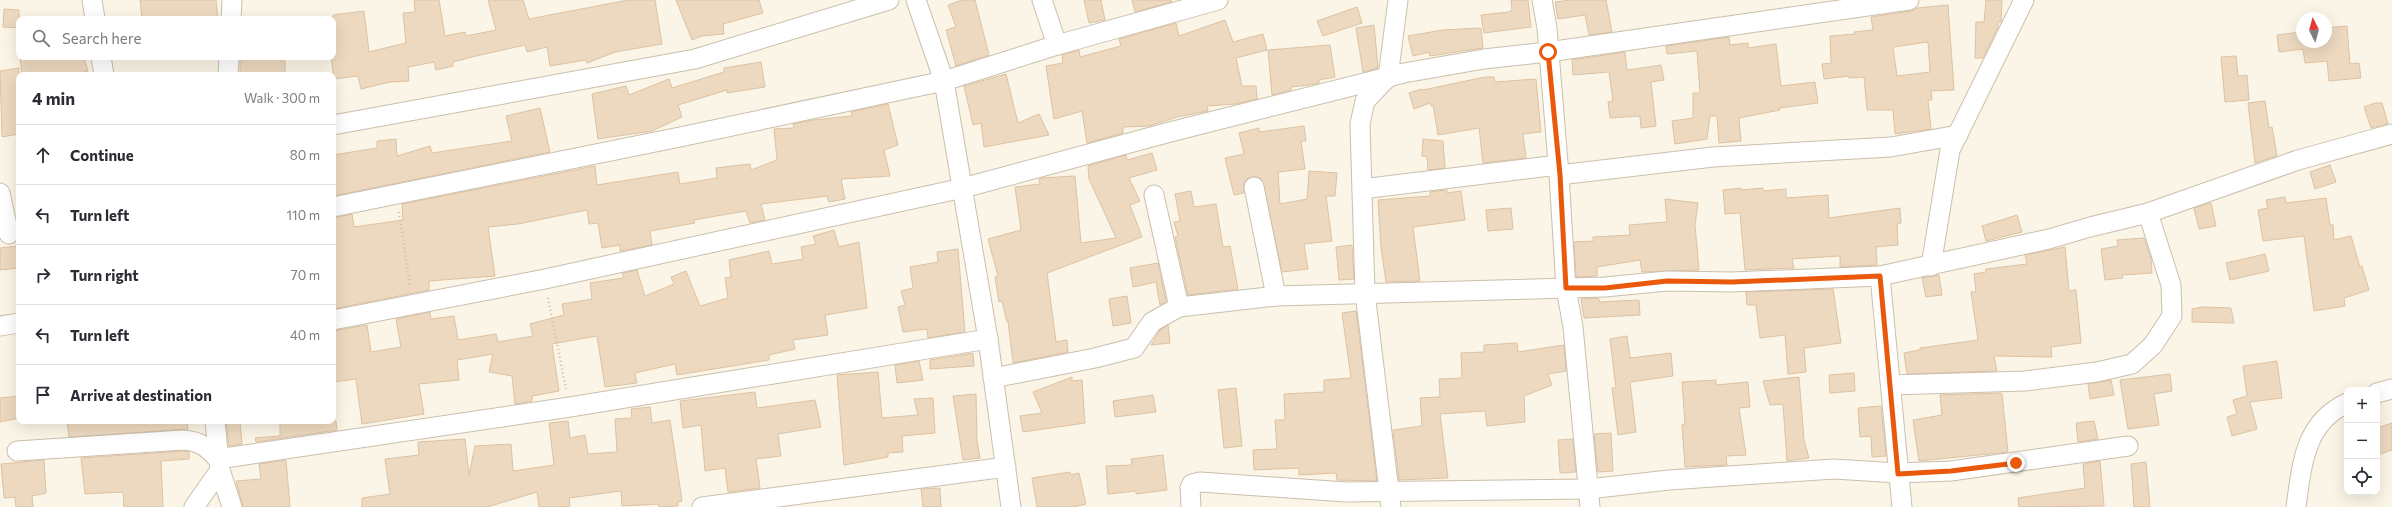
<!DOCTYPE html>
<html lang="en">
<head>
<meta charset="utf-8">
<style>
	:root { --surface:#fff; --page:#f2f2f3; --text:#2b2b33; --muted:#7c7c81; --line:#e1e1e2 }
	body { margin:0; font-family:Commissioner,sans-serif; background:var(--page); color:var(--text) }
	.controls { position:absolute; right:12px; bottom:12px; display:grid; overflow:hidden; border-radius:8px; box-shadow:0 4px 16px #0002 }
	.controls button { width:36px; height:36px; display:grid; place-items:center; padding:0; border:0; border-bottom:1px solid var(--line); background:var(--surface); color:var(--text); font:20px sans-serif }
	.compass { position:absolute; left:2296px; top:12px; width:36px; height:36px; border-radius:50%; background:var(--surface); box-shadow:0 4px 16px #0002; rotate:354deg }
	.stop { position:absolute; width:12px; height:12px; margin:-9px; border:3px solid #ea580c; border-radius:50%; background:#fff }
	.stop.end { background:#ea580c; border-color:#fff; box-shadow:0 1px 4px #0008 }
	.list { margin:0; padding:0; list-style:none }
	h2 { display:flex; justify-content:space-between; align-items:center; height:52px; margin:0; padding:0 16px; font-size:17px }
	h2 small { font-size:13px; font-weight:400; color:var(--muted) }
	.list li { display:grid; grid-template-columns:26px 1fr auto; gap:12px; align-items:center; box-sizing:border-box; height:60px; padding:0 16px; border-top:1px solid var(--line) }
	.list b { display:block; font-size:15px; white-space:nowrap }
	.list em { font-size:13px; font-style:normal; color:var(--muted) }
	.icon { flex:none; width:22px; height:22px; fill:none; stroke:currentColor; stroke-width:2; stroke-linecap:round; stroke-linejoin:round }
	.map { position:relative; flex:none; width:2392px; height:507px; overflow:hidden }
	.search { position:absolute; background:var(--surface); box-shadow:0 4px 16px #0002; left:16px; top:16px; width:320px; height:44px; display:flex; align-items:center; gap:10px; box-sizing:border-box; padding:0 14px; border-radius:8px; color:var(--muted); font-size:15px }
	.panel { position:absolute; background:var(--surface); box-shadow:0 4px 16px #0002; left:16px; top:72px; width:320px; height:352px; border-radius:8px }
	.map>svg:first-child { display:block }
</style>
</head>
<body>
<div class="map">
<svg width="2392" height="507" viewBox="0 0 2392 507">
	<rect width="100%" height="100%" fill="#faf5e6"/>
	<g fill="#edd9c0" stroke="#dec2a2" fill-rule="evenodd">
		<polygon points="140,0 216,0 218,19 142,19"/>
		<polygon points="414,0 439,0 445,36 465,32 466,36 496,30 488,0 523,0 529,19 628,0 655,0 662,44 615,52 587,63 586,60 550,66 547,47 527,52 525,45 472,57 453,62 453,66 436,70 434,62 408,67 409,81 390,82 361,89 358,76 334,79 331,57 333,57 333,15 364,11 369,52 406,43 403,13 415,12"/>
		<polygon points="676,0 759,0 763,13 723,24 724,34 702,36 692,40"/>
		<polygon points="962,0 975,0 989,55 956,66 946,30 956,27 948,5"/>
		<polygon points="1084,0 1101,0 1105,20 1089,23"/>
		<polygon points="1132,0 1171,0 1172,2 1135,12"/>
		<polygon points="1511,0 1528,0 1531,27 1484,33 1481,15 1509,12 1512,10"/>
		<polygon points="1570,0 1606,0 1612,32 1589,35 1585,15 1558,19 1555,2"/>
		<polygon points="1986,0 2002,0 2001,22 1998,22 1998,27 1983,58 1975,58 1976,22 1984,22"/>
		<path d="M1948 5 1954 90 1931 91 1932 100H1928L1931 129 1895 134 1893 110H1867L1864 77 1849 78V76L1824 79 1822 64 1831 63 1830 36 1855 34 1854 32 1873 30 1871 17 1911 11 1917 8ZM1928 42 1930 72 1897 76 1893 47Z"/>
		<polygon points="1357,7 1362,23 1323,36 1317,21"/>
		<polygon points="4,9 19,10 19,28 3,27"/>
		<polygon points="1225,20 1233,42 1263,34 1267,50 1236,58 1242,86 1256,86 1257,99 1235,104 1207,106 1208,111 1177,117 1149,126 1123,127 1123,133 1087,143 1082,111 1054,119 1046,66 1063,63 1062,55 1079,50 1080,57 1121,46 1119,39 1176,23 1179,36"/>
		<polygon points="1374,25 1378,68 1363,72 1356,28"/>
		<polygon points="2347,26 2350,64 2359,63 2361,78 2329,81 2327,61 2305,63 2303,49 2279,52 2277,35 2302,32 2302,42 2326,42 2326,28"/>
		<polygon points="1481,28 1483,48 1430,56 1429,52 1413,56 1408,36 1443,30"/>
		<polygon points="1729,37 1730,45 1748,43 1748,48 1776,44 1781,86 1815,82 1818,103 1779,108 1780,110 1739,118 1741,141 1719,143 1717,116 1710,116 1707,139 1675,144 1672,121 1693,118 1693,93 1700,93 1697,51 1667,54 1666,46"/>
		<polygon points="1330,45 1335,77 1319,80 1319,83 1309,85 1291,87 1291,90 1272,95 1268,50"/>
		<polygon points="1625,52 1627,70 1661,65 1664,80 1651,82 1656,126 1641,128 1640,116 1610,118 1608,102 1613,101 1609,72 1573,75 1572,60"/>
		<polygon points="2236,56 2238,76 2247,75 2249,100 2225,102 2221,57"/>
		<polygon points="20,57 84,57 88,71 72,75 22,75"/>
		<polygon points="240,57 281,57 281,61 285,61 285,75 240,75"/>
		<polygon points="761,62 765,87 727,93 727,90 678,105 682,117 652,131 598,139 592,94 626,86 629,95 669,79 672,88 724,72 724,68"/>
		<polygon points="19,68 19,134 2,137 0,71"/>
		<polygon points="1006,74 1018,123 1039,114 1049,135 984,147 981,123 973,125 964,86"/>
		<polygon points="1485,77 1494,77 1495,82 1536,79 1541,132 1523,134 1526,158 1483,163 1479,128 1438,135 1433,105 1431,106 1430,103 1414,109 1409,93 1422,89 1423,90"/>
		<polygon points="2265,101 2269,128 2272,127 2277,156 2255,163 2248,103"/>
		<polygon points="2375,103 2382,103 2388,124 2371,128 2364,107"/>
		<polygon points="888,104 898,145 884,150 890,176 841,179 845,199 829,202 827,196 761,204 765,220 750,223 746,211 693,220 695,223 650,231 652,245 620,251 620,245 602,248 598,223 589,224 587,210 518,224 488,227 495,276 429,281 429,290 333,309 333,218 352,214 354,227 403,220 402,204 595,166 597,185 678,172 680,184 717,178 716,168 750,164 751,170 777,160 774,129 794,128 793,124 813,120 852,116 851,112"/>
		<polygon points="540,108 550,152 333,196 333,155 377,148 377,141 396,139 397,156 430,146 432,153 512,141 506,116"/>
		<polygon points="1304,126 1306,141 1301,141 1305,169 1278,172 1280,204 1307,199 1309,171 1337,173 1335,196 1326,196 1332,241 1304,244 1308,269 1282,272 1262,180 1257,176 1247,179 1244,184 1244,193 1234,195 1225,158 1244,154 1239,133 1259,128 1259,132"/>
		<polygon points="1423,139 1443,141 1445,168 1428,170 1427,157 1422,156"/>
		<polygon points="1152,153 1157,170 1129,178 1140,201 1130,205 1142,237 1047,273 1056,342 1067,340 1068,352 1013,363 1008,321 1007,322 1002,301 999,302 995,277 998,276 988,239 1021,230 1015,187 1040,184 1039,179 1042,178 1075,176 1081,243 1116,238 1089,179 1088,166 1126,155 1127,160"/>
		<polygon points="2330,165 2336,182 2315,189 2310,172"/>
		<polygon points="1741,188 1741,190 1763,188 1763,191 1786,189 1786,198 1828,195 1829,218 1900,208 1901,223 1897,224 1898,245 1876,247 1877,265 1840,267 1840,256 1792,259 1794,268 1745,270 1740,213 1725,214 1723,190"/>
		<polygon points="1447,190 1447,193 1461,191 1465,220 1413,227 1420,281 1386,282 1381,248 1378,200 1430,196 1430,192"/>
		<polygon points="1191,191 1194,207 1216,204 1223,247 1230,246 1238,289 1188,295 1175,237 1178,236 1174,222 1180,221 1175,194"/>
		<polygon points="2285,197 2286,203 2326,198 2330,225 2333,225 2334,240 2351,236 2360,267 2362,266 2369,290 2344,298 2345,306 2314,311 2304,236 2263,241 2258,210 2268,208 2266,200"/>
		<polygon points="1665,199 1698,203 1695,225 1699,270 1642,272 1640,260 1597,267 1597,276 1576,277 1574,242 1593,241 1593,237 1630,235 1629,225 1667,222"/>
		<polygon points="2211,203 2216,226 2199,229 2194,208"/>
		<polygon points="1511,208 1513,229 1488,231 1486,210"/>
		<polygon points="2017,215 2022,232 1986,241 1982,226"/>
		<polygon points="834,230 839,247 859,242 867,308 825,315 828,335 793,340 795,349 769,355 769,360 677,375 675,364 635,373 637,383 605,387 597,336 552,344 559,391 532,396 532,401 515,404 512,376 489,372 493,354 457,360 459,380 419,384 424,414 362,424 356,379 333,382 333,331 367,325 371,352 401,347 396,319 430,312 431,319 454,316 458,340 496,334 498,342 533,336 530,324 564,315 562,304 592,299 590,283 623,278 623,273 637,270 645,296 674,284 671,277 686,271 700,306 728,298 725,278 731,277 729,260 769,251 772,264 803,259 801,247 816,244 813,236"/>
		<polygon points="2144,238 2151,258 2152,273 2122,275 2123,278 2105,280 2101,249 2118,246 2117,240"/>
		<polygon points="1352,245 1354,279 1339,280 1336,247"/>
		<polygon points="19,246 19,268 0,270 0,248"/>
		<polygon points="2065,247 2069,291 2076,290 2081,343 2051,347 2052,357 1994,356 1997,371 1907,374 1904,353 1920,350 1920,348 1978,340 1971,292 1976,292 1974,274 1986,272 1986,269 2027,264 2025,255"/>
		<polygon points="958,249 965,332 928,338 927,329 903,332 898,307 905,305 901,291 913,288 910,267 938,262 937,252"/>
		<polygon points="2265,254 2269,271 2230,280 2226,263"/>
		<polygon points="1158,263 1166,301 1160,305 1156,282 1133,287 1130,268"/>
		<polygon points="1939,275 1942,295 1926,297 1922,278"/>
		<polygon points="1833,289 1841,343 1804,348 1806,372 1788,374 1785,335 1760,338 1756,305 1747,305 1746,292"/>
		<polygon points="1127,296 1131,323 1113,326 1109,299"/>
		<polygon points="1598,298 1600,302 1639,300 1640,315 1584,318 1581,299"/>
		<polygon points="2202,307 2231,308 2234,323 2192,322 2192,309"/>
		<polygon points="1356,311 1377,481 1337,480 1336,473 1299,475 1299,468 1254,470 1253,450 1277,449 1275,420 1285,420 1284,394 1324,392 1324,380 1351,378 1342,313"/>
		<polygon points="1168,325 1170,343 1151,345 1160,330"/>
		<polygon points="1627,336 1630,358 1671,353 1673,376 1630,382 1636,432 1618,435 1612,388 1616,388 1610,339"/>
		<polygon points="1517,343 1518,352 1564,345 1566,371 1548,374 1552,385 1524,396 1525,422 1487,426 1485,411 1440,414 1448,478 1399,480 1393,430 1422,426 1420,398 1440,397 1439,379 1462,378 1461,353 1484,352 1484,345"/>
		<polygon points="973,353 974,366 930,369 930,360"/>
		<polygon points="919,361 923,380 897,383 895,365"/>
		<polygon points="2277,361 2282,398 2250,402 2257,429 2232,436 2227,417 2237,414 2233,400 2247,396 2243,366"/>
		<polygon points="878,372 882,418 918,415 914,399 933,398 935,433 902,436 903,452 888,453 888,457 844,465 837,375"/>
		<polygon points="1854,373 1855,391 1830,393 1829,375"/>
		<polygon points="2170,374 2172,391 2154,394 2159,425 2128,429 2120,380"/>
		<polygon points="1072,377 1072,381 1082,380 1085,423 1023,432 1020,416 1042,413 1033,392"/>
		<polygon points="1799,377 1804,440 1809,458 1787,461 1783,404 1770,405 1763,381"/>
		<polygon points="1716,380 1716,385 1748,382 1750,407 1739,408 1746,455 1726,456 1727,465 1685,467 1682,425 1685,424 1682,382"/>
		<polygon points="2111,380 2114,395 2090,399 2088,384"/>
		<polygon points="1236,388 1242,446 1224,448 1218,390"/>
		<polygon points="755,392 757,408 815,400 821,427 778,434 781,456 756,459 760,488 728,492 725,468 705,471 701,425 683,428 680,401"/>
		<polygon points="2000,393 2002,394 2008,452 1919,461 1913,420 1942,415 1940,395"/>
		<polygon points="976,394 977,441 980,458 963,460 953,396"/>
		<polygon points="1153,395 1156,412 1115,417 1113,401"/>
		<polygon points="19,396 19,418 0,422 0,398"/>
		<polygon points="1881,406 1886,456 1872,457 1871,436 1860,437 1858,408"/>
		<polygon points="650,407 652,423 670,420 682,501 678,502 678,506 659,507 659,504 622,506 621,491 569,498 570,506 561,507 539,507 537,492 487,507 362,507 362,498 390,494 385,459 419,455 418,442 465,439 469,475 475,446 511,444 513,471 554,465 549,423 568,421 570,438 585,435 588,454 617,452 615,419 632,418 631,409"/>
		<polygon points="67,421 187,421 188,429 69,437"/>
		<polygon points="226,421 240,421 242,444 229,446"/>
		<polygon points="280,421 336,421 337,430 256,442 255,438 280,436"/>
		<polygon points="2094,421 2098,439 2078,442 2076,423"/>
		<polygon points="2392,423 2392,450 2377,455 2377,428"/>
		<polygon points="1611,433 1613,471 1598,472 1594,434"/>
		<polygon points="1573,439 1576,472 1560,473 1558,440"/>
		<polygon points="183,451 189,452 189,459 161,461 163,507 124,507 123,492 85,494 81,458"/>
		<polygon points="1163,455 1167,490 1136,494 1136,491 1108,494 1106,466 1132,465 1131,459"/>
		<polygon points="44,460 46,493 32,496 33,507 16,507 15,497 4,498 1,464"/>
		<polygon points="286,460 290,507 243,507 236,481 261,479 259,464"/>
		<polygon points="2100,461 2104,506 2019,507 2018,498 2085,488 2083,464"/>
		<polygon points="2146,462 2150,507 2134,507 2131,464"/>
		<polygon points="1070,472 1071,475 1079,473 1086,504 1073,507 1037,507 1032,478"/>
		<polygon points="940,488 941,507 923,507 921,489"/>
	</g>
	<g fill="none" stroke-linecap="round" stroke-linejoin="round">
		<defs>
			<g id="street">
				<polyline points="92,0 95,19"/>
				<polyline points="916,0 944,81 988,339 1011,507"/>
				<polyline points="1042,0 1057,45"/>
				<polyline points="1542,0 1547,28 1559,175 1566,288 1573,327 1590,507"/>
				<polyline points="231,19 232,0"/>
				<polyline points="101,57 104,75"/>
				<polyline points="228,75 229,57"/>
				<polyline points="333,125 695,59 889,0"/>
				<polyline points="1559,175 1713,157 1891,147 1958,135"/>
				<polyline points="1254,187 1276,296"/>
				<polyline points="1362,189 1558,165"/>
				<polyline points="0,193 9,234"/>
				<polyline points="1154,195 1179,307"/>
				<polyline points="333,207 680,137 944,81 1057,45 1218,0"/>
				<polyline points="1931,266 1950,150 2024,0"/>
				<polyline points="1880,276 1902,507"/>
				<polyline points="333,320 545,279 963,188 1170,132 1404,73 1484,59 1548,52 1909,0"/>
				<polyline points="0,326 19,323"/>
				<polyline points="993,378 1095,358 1134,348 1152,322 1179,307 1276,296 1605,287 1667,281 1732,282 1880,276 2049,239 2090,227 2148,213 2298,160 2392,134"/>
				<polyline points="1891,385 2025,381 2097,372 2132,364 2153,345 2172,316 2171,285 2148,213"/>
				<polyline points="2377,393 2392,389"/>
				<polyline points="215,421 220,470 232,507"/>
				<path d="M17 451 183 440C200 441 207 447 218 459"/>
				<polyline points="218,459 570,407 988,339"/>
				<polyline points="194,507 220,470"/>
				<polyline points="702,507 1006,467"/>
				<polyline points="1191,507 1190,488 1192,484 1200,482 1346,492 1588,489 1669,480 1834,469 1898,473 1951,471 2128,446"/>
				<polyline points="1391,507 1365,293 1360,124 1365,101 1388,77 1398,0"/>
				<path d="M2296 507C2302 465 2304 423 2347 403"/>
			</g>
		</defs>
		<use href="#street" stroke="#cbbfad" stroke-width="21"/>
		<g stroke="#d1bda4" stroke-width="2.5" stroke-dasharray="1 3" stroke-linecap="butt">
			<polyline points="399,212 410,286"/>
			<polyline points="548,298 566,389"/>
		</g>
		<use href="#street" stroke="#fff" stroke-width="19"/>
	</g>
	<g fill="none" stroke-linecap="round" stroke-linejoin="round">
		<polyline stroke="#ea580c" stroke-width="5" points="1548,52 1560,175 1566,288 1605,288 1667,281 1732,282 1880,276 1898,474 1951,471 2016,463"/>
	</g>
</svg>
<div class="controls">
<button>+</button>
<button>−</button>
<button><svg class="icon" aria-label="locate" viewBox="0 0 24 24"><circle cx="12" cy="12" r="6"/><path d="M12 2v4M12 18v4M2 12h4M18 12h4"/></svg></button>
</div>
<svg class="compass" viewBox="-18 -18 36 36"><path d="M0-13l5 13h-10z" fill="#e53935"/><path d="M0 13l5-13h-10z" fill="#7c7c81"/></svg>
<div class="stop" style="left:1548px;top:52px"></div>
<div class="stop end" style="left:2016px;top:463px"></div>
<div class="search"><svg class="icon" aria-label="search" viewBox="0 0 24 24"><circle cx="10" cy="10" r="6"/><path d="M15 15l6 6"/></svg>Search here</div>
<section class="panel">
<h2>4 min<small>Walk · 300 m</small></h2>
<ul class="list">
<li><svg class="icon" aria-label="ahead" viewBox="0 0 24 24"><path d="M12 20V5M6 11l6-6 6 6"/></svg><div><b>Continue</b></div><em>80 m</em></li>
<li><svg class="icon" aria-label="left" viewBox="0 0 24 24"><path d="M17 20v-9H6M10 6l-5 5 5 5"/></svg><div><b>Turn left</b></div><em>110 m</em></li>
<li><svg class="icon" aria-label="right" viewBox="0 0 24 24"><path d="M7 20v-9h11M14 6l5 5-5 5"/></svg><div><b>Turn right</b></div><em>70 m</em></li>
<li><svg class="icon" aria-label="left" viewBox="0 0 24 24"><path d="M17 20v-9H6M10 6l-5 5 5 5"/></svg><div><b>Turn left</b></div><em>40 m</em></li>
<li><svg class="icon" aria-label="arrive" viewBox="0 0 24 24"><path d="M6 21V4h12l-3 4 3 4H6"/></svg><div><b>Arrive at destination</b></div></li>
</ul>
</section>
</div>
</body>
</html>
